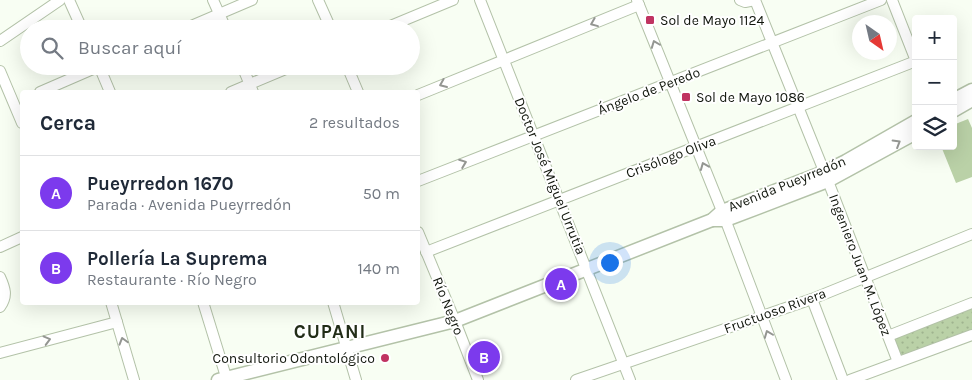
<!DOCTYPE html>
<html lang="es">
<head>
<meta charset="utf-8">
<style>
	:root { --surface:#fff; --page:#f2f2f3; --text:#1f2937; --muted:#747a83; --line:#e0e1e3; --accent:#7c3aed }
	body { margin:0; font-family:Karla,sans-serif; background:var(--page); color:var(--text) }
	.controls { position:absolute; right:15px; top:15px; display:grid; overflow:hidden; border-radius:5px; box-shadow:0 5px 20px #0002 }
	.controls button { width:45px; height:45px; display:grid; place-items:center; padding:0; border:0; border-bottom:1px solid var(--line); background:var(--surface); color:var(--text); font:25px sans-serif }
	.compass { position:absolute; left:852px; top:15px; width:45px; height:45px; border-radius:50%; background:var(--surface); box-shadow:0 5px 20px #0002; rotate:146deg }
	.you { position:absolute; left:609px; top:262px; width:18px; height:18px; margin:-12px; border:4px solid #fff; border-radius:50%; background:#1a73e8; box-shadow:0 0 0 8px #1a73e833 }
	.badge { display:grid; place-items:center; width:32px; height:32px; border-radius:50%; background:var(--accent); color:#fff; font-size:16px; font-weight:700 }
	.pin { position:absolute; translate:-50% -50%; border:2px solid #fff; box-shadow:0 1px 5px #0006 }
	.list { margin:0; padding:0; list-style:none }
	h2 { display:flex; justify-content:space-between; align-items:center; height:65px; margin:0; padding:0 20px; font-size:21px }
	h2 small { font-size:16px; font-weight:400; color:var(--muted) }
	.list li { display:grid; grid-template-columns:32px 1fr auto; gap:15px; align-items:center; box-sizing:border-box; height:75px; padding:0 20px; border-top:1px solid var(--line) }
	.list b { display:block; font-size:19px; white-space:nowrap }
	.list p { margin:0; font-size:16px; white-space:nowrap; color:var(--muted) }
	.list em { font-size:16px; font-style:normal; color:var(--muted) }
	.icon { flex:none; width:28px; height:28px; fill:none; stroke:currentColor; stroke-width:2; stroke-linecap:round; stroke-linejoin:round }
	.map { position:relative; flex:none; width:972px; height:380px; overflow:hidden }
	.search { position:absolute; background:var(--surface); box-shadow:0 5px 20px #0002; left:20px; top:20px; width:400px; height:55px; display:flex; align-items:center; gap:12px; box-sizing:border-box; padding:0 18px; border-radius:28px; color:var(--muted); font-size:19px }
	.panel { position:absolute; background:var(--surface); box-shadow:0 5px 20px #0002; left:20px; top:90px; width:400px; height:215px; border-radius:5px }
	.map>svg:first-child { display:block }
</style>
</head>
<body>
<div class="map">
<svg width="972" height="380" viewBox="0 0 972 380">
	<defs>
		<pattern id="grass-dots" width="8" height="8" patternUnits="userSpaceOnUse" patternTransform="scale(1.25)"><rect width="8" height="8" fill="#bad1a7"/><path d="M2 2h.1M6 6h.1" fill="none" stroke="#9fb38f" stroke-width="1.8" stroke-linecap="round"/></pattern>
	</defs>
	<rect width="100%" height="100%" fill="#f8fef3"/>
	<polygon fill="url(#grass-dots)" points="972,305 972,332 899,360 890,338"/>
	<polygon fill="#bad1a7" points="968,119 972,128 972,177 956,183 941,146 953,146 953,125"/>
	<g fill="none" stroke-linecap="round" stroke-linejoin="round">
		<defs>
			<g id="minor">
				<polyline points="69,0 82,29"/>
				<polyline points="213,0 226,29"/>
				<polyline points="318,0 331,29"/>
				<polyline points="480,0 630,380"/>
				<polyline points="637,0 722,211 786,380"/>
				<polyline points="740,0 745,2 755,0"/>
				<polyline points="755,0 828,181 898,362"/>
				<polyline points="184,29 252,0"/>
				<polyline points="383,29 453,0"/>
				<polyline points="0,41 60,0"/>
				<polyline points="99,66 110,92"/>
				<polyline points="242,66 253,92"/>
				<polyline points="347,66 358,92"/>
				<polyline points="0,71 22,123"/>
				<polyline points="40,92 100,66"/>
				<polyline points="231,92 293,66"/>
				<polyline points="418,95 639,5"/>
				<polyline points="418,181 881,0"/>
				<polyline points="418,232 455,321 478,380"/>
				<polyline points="0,247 22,237"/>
				<polyline points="426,252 916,61 892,0"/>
				<path d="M0 277C5 288 8 296 0 307"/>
				<polyline points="812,299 843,380"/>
				<polyline points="111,302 134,380"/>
				<polyline points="203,302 227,380"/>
				<polyline points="333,302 356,380"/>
				<polyline points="888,336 972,303"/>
				<polyline points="0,353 117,322"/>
				<polyline points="576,380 812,299 972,234"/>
				<polyline points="850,380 972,335"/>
			</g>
			<g id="major">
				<polyline points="953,100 972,90"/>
				<polyline points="953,111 972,100"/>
				<polyline points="712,220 726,220 828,181 916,133"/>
				<polyline points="218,380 455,321 712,220 722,211 824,172 846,161 916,121"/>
			</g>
		</defs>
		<use href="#minor" stroke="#b3c2a8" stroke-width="12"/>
		<use href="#major" stroke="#b3c2a8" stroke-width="15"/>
		<use href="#minor" stroke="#fff" stroke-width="10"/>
		<use href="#major" stroke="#fff" stroke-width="12"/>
	</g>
	<defs><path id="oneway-chevron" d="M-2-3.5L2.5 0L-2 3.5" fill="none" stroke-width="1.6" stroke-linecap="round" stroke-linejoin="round" transform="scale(1.25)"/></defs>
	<g stroke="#949692">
		<use href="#oneway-chevron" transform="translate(594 23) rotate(158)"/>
		<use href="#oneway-chevron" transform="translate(655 44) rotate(-111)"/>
		<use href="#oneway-chevron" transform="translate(443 84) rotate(157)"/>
		<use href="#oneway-chevron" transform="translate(897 143) rotate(-31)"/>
		<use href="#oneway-chevron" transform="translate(463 163) rotate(-21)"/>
		<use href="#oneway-chevron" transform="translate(704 166) rotate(-112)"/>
		<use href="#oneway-chevron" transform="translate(768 334) rotate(-111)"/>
		<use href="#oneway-chevron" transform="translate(47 340) rotate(-15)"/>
		<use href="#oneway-chevron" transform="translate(123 341) rotate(-106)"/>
	</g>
	<g fill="#c03361" stroke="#fff" stroke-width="2">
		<rect x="645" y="15" width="10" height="10" rx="2.5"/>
		<rect x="681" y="92" width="10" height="10" rx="2.5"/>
		<circle cx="385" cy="358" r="5"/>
	</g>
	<g text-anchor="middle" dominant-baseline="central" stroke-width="4" stroke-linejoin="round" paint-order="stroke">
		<g font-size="14" fill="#11160d" stroke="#fff" text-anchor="start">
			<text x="660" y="20">Sol de Mayo 1124</text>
			<text x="696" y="97">Sol de Mayo 1086</text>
			<text x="375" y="358" text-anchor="end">Consultorio Odontológico</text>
		</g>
		<g font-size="14" fill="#11160d" stroke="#fff">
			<text transform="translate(649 91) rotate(-21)">Ángelo de Peredo</text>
			<text transform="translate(671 157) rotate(-21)">Crisólogo Oliva</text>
			<text transform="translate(550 176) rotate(68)">Doctor José Miguel Urrutia</text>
			<text transform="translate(787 184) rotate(-22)">Avenida Pueyrredón</text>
			<text transform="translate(860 265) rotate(69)">Ingeniero Juan M. López</text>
			<text transform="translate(448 306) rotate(68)">Río Negro</text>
			<text transform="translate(775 311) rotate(-20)">Fructuoso Rivera</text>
		</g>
		<g font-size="19" font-weight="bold" letter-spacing="1" fill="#222d18" stroke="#fff">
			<text x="330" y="332">CUPANI</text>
		</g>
	</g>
</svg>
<div class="controls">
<button>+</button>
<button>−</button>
<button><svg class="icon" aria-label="layers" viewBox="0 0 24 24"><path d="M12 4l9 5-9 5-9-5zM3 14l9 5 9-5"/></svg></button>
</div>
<svg class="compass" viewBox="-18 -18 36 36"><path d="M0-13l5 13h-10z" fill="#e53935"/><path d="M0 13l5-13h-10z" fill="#747a83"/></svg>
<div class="you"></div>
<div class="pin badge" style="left:561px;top:284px">A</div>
<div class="pin badge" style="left:484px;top:357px">B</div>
<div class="search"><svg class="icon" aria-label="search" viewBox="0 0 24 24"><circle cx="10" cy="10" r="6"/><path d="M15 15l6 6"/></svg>Buscar aquí</div>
<section class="panel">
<h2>Cerca<small>2 resultados</small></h2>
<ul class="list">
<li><span class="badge">A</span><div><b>Pueyrredon 1670</b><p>Parada · Avenida Pueyrredón</p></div><em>50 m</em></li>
<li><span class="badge">B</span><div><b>Pollería La Suprema</b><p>Restaurante · Río Negro</p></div><em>140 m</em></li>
</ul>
</section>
</div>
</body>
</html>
